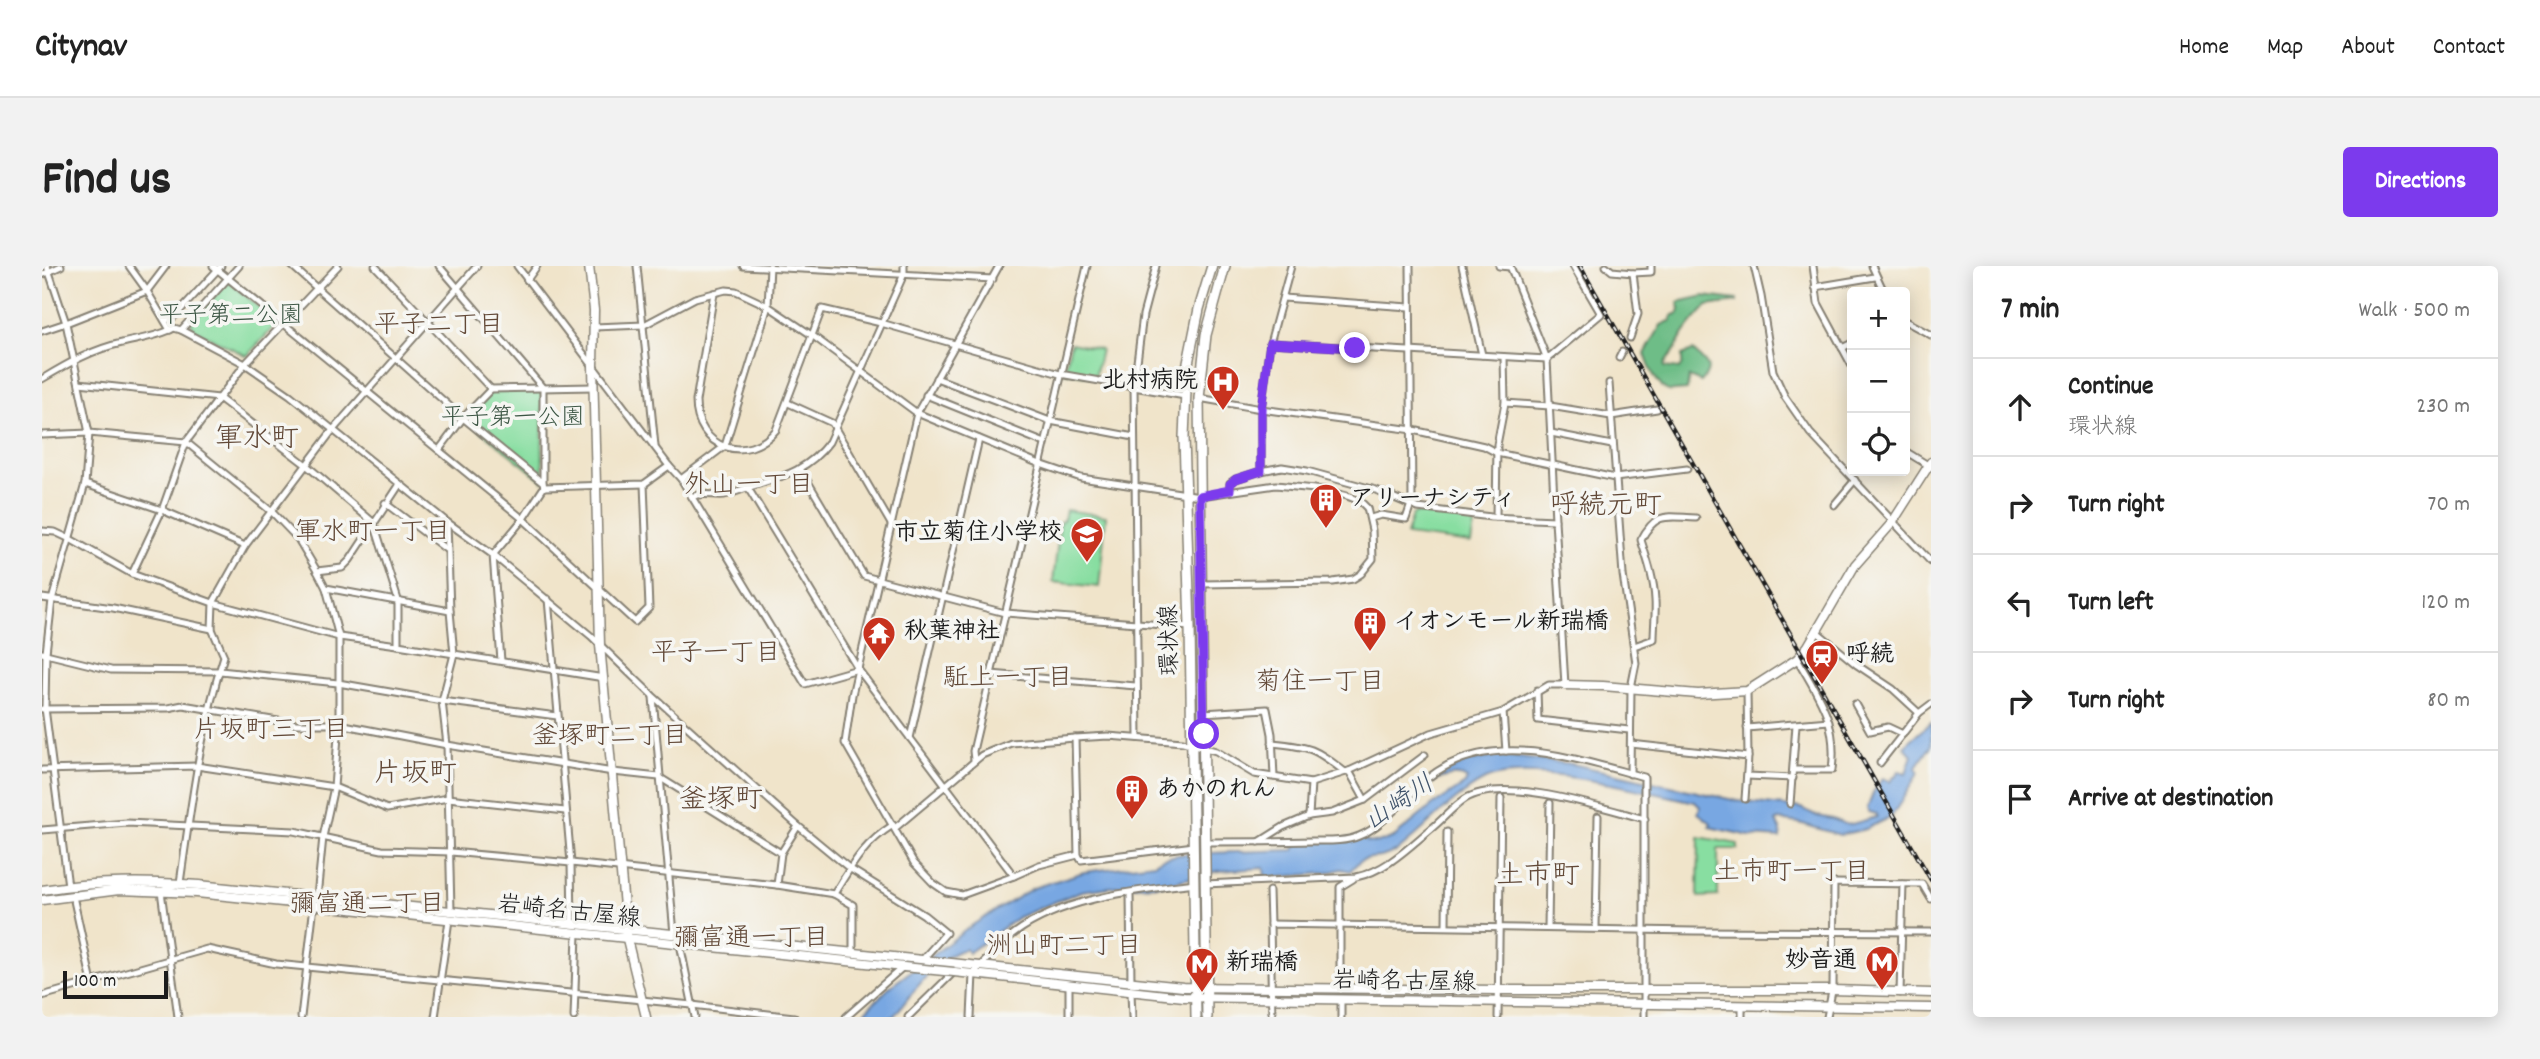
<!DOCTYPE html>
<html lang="en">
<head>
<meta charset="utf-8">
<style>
	:root { --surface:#fff; --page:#f2f2f2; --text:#222; --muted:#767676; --line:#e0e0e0; --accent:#7c3aed }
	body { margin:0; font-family:Dekko,"Klee One",sans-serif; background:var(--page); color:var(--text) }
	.controls { position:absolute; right:21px; top:21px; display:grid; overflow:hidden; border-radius:7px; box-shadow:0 4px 18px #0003 }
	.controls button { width:63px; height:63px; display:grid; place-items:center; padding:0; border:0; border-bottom:2px solid var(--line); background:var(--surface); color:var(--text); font:35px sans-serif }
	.scale { position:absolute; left:21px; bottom:18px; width:105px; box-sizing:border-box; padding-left:7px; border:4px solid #1c1c1c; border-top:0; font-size:19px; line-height:24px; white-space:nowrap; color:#1c1c1c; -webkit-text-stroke:5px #f6f6f2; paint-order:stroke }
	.stop { position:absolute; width:21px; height:21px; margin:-16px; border:5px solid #7c3aed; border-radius:50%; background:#fff }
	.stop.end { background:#7c3aed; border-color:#fff; box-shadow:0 2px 7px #0008 }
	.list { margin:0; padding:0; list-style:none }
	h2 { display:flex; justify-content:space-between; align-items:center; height:91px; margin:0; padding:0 28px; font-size:30px }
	h2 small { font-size:23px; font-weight:400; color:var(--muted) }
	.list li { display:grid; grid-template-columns:46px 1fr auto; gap:21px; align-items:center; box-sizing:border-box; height:98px; padding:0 28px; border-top:2px solid var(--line) }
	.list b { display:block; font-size:26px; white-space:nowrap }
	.list p { margin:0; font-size:23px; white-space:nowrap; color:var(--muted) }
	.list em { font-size:23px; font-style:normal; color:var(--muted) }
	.icon { flex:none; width:38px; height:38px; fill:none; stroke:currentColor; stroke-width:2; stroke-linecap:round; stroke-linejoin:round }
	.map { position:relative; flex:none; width:1889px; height:751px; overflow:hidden; border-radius:7px }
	header { display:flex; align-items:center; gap:42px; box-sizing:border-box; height:98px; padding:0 35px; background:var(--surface); border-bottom:2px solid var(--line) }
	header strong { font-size:33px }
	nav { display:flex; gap:38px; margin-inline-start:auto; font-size:24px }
	.intro { display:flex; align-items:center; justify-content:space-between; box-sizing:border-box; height:168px; padding:0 42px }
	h1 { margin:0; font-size:49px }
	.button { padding:18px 32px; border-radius:7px; background:var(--accent); color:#fff; font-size:24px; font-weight:700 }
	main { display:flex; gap:42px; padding:0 42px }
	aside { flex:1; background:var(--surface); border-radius:7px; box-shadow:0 4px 18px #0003 }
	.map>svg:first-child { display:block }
</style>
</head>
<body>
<header>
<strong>Citynav</strong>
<nav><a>Home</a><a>Map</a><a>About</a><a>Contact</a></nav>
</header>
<div class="intro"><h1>Find us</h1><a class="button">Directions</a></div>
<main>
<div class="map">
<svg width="1889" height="751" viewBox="0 0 1889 751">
	<rect width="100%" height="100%" fill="#f6f6f2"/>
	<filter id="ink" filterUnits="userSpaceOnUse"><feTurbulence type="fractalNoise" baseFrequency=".0143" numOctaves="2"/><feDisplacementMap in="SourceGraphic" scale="14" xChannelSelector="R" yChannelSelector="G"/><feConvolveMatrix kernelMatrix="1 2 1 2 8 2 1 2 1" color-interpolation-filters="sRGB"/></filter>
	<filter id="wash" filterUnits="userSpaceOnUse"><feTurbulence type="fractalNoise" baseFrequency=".00686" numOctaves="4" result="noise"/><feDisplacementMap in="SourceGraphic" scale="28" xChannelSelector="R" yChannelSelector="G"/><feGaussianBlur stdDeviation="1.57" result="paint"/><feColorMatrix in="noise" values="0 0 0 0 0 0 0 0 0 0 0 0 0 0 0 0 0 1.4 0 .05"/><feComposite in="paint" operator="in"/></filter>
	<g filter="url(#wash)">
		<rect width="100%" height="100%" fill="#f0e4ca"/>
		<g fill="#88dea1" stroke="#527d5e" stroke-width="2">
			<polygon points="184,17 189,17 232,54 232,61 205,90 153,64 149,57"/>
			<polygon points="1029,77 1059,83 1053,111 1022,106"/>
			<polygon points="450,124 500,124 501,215 423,152"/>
			<polygon points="1024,244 1064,250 1057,321 1011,316 1018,257 1022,253"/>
			<polygon points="1374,247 1433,254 1429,277 1364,269 1370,249"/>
			<polygon points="1657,571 1696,578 1696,583 1676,583 1676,630 1656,631"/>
		</g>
		<path fill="#6ebd87" stroke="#456c52" stroke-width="2" d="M1662 30 1695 34V36L1665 40C1653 53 1641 66 1634 82 1630 91 1623 93 1622 101L1637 103 1640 98V89L1651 85C1661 95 1674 100 1659 116L1647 111 1645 124C1640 124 1632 126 1627 125 1616 123 1606 98 1603 88L1619 59 1630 54V50L1637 47 1638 42 1636 36Z"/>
		<path fill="#78a7e2" stroke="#4a627f" stroke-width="2" d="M1889 456V480L1874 502 1877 506 1850 550 1824 563 1798 569 1757 557 1736 554 1734 556 1739 564 1738 572 1708 570 1667 561 1669 557 1656 547 1658 541 1653 536C1607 527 1482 493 1441 515 1409 532 1383 564 1354 586 1348 587 1344 590 1338 591 1319 593 1320 592 1308 605L1299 603 1285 607 1223 612 1222 602 1176 605 1120 619 1077 620 1039 625 977 651 926 687 924 683C896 688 869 730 851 751H817L849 720 932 658 991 622 1042 606 1112 597 1121 592 1141 588 1252 584 1254 581 1247 578 1319 571 1326 576 1336 577 1352 571 1391 539 1423 518 1425 513C1413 506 1400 511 1389 518L1408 504 1425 496 1448 491H1472L1530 498 1696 535 1760 542 1775 550 1791 553 1806 559 1835 551V548L1827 546 1825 543 1832 525 1841 513 1848 516 1857 505 1864 507 1870 489 1862 480Z"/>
	</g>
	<g filter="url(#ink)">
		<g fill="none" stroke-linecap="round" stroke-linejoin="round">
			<defs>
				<g id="street">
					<polyline points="5,0 24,57 105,25 128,64 132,62 139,64 203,98 248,129 405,256 451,289 549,370 611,430 756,560 807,602 882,649 904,667 880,694"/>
					<polyline points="87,0 105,25 124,0"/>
					<polyline points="171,0 481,253 593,356 607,342 602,218"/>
					<polyline points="250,0 421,152 501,217 502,221"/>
					<polyline points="333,0 449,123"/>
					<polyline points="397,0 501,122 501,217"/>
					<polyline points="475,0 627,200 639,213 763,418 816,403 972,610 997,599 1036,589"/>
					<polyline points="595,0 613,180"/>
					<polyline points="701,0 951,13"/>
					<polyline points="957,0 875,147 810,429 803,477 872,597 891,617 904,626 920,629 972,610"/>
					<polyline points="1249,0 1228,77 1219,143 1371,164 1442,180 1455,187 1573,212 1645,203"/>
					<polyline points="1420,0 1440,89"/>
					<polyline points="1457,0 1468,1"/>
					<polyline points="1468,0 1505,93 1513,254"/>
					<polyline points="1564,0 1570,5 1591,7"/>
					<polyline points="1712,0 1719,30 1731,105 1743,131 1768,167 1889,296"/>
					<polyline points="1771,0 1776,37 1810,100"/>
					<polyline points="1830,0 1842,26"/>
					<polyline points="0,9 19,0"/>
					<polyline points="485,14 495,0"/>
					<polyline points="1773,21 1833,11"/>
					<path d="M672 27 654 135C654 183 705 199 734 164L780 43 839 57 1018 108 1143 130"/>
					<polyline points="1241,32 1367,41"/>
					<polyline points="123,55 133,50 179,0"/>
					<polyline points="1863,55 1889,69"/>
					<polyline points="552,61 602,59 653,32 684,24 694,25 726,40 771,70 875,147 998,198 1039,212 1158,230 1234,219 1282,224 1305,230 1318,235 1325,242 1330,264 1331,293 1319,308 1311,313 1291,316 1160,318"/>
					<polyline points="139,64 197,0"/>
					<polyline points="0,65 24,57 47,167 43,218 10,334 4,387 3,442 26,620"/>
					<polyline points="1588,72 1596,48 1591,7 1609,6 1609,0"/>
					<polyline points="1228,77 1505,93 1559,48 1531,0"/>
					<polyline points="1800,82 1810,77"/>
					<polyline points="1577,92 1580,86"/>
					<polyline points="894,112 1008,155 1092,171"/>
					<path d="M0 113C25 98 51 83 80 77 97 73 112 71 128 64"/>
					<polyline points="37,117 177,132 263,198 332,257 356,334 356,379 562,412"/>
					<polyline points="1567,117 1581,309 1594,397 1589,422 1588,508"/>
					<polyline points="884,129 1003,177"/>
					<polyline points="746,137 790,157 849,258"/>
					<polyline points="1463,137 1508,140 1569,150 1615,143"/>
					<polyline points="1509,167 1570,179"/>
					<polyline points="0,169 47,167 144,176 230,246 256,273 275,305 284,322 297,371 297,458 292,521 281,571 275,631"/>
					<polyline points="397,184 421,152 449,123 552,121"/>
					<polyline points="1863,185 1889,201"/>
					<polyline points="759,204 822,310 963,347 1148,361"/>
					<polyline points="639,213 683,180 726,40 728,0"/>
					<polyline points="43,218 120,244 203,280"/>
					<polyline points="502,221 602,218 627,200"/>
					<polyline points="706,222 816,403"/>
					<polyline points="1188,224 1188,217 1194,213 1219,205"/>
					<path d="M650 231C659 226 672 230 682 229 693 227 703 222 714 219 744 210 768 202 787 176L862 8V0"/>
					<polyline points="343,237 405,284"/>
					<polyline points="1792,239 1813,214"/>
					<polyline points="1454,251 1455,179 1463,137 1462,91"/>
					<polyline points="1329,252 1339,249 1364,253 1370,235 1368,0"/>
					<polyline points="405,256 408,345 412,388 400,435 405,479 409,644"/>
					<polyline points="0,265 13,266 28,273 90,308 171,337 297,371 356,379"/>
					<polyline points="275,305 300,302 308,294 358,218"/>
					<polyline points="90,308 120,244 144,176 203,98 296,0"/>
					<polyline points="284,322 408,345"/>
					<polyline points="0,332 71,342 170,363"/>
					<polyline points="506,333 529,597 530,658"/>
					<polyline points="1774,365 1815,399 1851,423 1877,447"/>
					<path d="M1592 380 1612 373C1612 359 1614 346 1613 334 1612 313 1605 293 1599 274 1614 245 1625 251 1654 252"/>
					<polyline points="0,387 69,404 178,405 296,417 400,435 515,450"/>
					<polyline points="459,395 451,289 481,253 502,221"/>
					<polyline points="949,408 1094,420"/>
					<polyline points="1495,424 1496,454 1587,464"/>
					<polyline points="611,431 632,668"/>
					<polyline points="1813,438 1828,465 1846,461 1861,468"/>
					<polyline points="0,443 126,442 141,439 254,458 297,458 405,479 571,506 617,511 739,587 756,560"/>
					<polyline points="1461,446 1464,485"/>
					<polyline points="1161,447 1225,443 1230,468 1232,511"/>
					<polyline points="1705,462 1787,455"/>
					<polyline points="868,472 937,173"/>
					<polyline points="1096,472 1092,120 1101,49 1114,0"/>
					<path d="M1230 477C1270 481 1272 482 1303 506"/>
					<polyline points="1589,478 1706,491"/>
					<polyline points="932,494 931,485 1045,0"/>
					<polyline points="1838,497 1877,447 1889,438"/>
					<polyline points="0,504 155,500 292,521 345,543 406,532 523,545"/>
					<path d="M1752 504H1790C1796 457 1778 432 1755 393"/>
					<polyline points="1307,505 1323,534"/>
					<polyline points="1705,510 1751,512"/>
					<polyline points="1703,533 1706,491 1705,425"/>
					<polyline points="1748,538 1754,459"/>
					<polyline points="1267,550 1269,517"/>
					<polyline points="853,562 940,489 969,477 1033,472"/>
					<polyline points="0,564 85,557 252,565 340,584 409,586 529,597 735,619 792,628"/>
					<path d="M1163 576C1199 576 1234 576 1270 575 1285 575 1303 576 1317 570 1342 560 1365 529 1386 512 1449 462 1533 493 1602 511V751"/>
					<polyline points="1217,576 1241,561 1267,550 1290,547 1323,534 1383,489"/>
					<polyline points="1152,580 1039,594 1036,589 1033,472 1066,470 1141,476 1174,485 1212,508 1269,517 1307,505 1389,467 1461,446 1507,419 1523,419 1513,254 1449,251 1376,242 1334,224 1265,205 1240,201 1219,205 1219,143 1157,132"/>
					<path d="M1163 618 1314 611C1344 605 1367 581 1390 562 1401 553 1411 541 1423 533 1461 509 1561 542 1603 553"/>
					<polyline points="735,619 739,587"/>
					<polyline points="1227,625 1228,658"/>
					<polyline points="1088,627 1089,717"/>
					<polyline points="31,630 50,717"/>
					<polyline points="1404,660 1405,566"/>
					<polyline points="1506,662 1508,537"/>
					<polyline points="1554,662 1556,550"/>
					<polyline points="638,678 653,751"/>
					<path d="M811 686V639L792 628C810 599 821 578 851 559"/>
					<polyline points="1027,719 1027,751"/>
					<polyline points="1298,723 1298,621 1311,613"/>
					<polyline points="1089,726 1090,751"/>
					<polyline points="1858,727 1861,618"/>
					<polyline points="0,730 165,683 234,698 650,739 752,751"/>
					<path d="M136 751 119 625 138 617C149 541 158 464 182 390L170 363 171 337 203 280 290 165 435 0"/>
					<polyline points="259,751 272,639"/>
					<polyline points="393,751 407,654"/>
					<polyline points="532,751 535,668"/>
					<polyline points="804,751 861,701"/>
					<polyline points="866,751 912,706"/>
					<path d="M929 751 931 708C944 694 958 678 973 667 1023 631 1092 625 1152 617"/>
					<polyline points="1230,751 1228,658 1652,665 1889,666"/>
					<polyline points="1299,751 1299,735"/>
					<polyline points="1456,751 1459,532"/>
					<polyline points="1700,751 1700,740"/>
					<polyline points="1785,751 1791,720 1792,617 1880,618 1889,633"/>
				</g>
				<g id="secondary">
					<polyline points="547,0 552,44 551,100 558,379 585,673 604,751"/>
					<polyline points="1523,419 1561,420 1656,428 1705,425 1755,393 1766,380 1813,299 1850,257 1889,196"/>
					<path d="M0 624C54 615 103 615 157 619L1141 721 1456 724H1790L1889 727"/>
					<polyline points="0,634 77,624 155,627 862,701"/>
					<polyline points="912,706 1142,731 1889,742"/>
				</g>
				<g id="primary">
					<polyline points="1154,751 1148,361 1142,171 1145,102 1157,43 1170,0"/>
					<polyline points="1165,751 1157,132 1164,69 1183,0"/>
				</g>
			</defs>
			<use href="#street" stroke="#868073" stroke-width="9"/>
			<use href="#secondary" stroke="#868073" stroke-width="11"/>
			<use href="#primary" stroke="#868073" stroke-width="12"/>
			<use href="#street" stroke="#fff" stroke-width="5"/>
			<use href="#secondary" stroke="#fff" stroke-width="8"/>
			<use href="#primary" stroke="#fff" stroke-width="9"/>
			<defs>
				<polyline id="rail" points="1538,0 1889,614"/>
			</defs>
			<use href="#rail" stroke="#1c1c1c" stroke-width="4.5"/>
			<use href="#rail" stroke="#f6f6f2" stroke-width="2" stroke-dasharray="5" stroke-linecap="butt"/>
			<defs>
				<polyline id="secondary-bridge" points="862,701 912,706"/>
			</defs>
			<use href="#secondary-bridge" stroke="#868073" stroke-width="11" stroke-linecap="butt"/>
			<use href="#secondary-bridge" stroke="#fff" stroke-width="8"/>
		</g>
	</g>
	<g fill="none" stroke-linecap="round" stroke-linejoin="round" filter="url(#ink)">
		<polyline stroke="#7c3aed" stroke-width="9" points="1162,468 1158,230 1188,224 1188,218 1194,213 1219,205 1219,143 1228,77 1313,82"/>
	</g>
	<defs>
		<symbol id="hospital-pin" viewBox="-11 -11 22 30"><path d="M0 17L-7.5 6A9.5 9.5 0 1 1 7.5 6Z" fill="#c8321e" stroke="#f6f6f2"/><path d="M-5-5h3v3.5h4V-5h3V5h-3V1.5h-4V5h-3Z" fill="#fff"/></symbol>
		<symbol id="building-pin" viewBox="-11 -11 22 30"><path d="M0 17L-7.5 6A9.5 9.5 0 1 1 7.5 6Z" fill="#c8321e" stroke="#f6f6f2"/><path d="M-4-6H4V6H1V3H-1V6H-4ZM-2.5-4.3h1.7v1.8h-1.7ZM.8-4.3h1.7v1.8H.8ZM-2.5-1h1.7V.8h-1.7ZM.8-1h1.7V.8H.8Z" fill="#fff"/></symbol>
		<symbol id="school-pin" viewBox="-11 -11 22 30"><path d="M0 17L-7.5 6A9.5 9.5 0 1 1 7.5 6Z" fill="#c8321e" stroke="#f6f6f2"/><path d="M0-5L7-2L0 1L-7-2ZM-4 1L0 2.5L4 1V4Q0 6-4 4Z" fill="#fff"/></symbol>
		<symbol id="temple-pin" viewBox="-11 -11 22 30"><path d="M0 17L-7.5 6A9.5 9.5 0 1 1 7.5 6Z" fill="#c8321e" stroke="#f6f6f2"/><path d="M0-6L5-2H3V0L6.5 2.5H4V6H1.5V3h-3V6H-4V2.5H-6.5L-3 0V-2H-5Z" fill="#fff"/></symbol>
		<symbol id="station-pin" viewBox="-11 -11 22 30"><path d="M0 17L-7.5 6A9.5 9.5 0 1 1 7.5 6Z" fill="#c8321e" stroke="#f6f6f2"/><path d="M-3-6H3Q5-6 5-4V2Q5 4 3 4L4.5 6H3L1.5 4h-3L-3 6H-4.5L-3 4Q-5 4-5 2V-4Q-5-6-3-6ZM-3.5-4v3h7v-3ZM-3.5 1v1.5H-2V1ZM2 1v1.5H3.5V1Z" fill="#fff"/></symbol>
		<symbol id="metro-pin" viewBox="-11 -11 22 30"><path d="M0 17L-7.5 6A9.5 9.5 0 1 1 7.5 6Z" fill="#c8321e" stroke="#f6f6f2"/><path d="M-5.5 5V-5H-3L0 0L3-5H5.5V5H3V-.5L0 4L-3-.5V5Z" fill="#fff"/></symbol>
	</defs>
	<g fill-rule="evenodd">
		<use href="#hospital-pin" x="1162" y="97" width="38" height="52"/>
		<use href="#building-pin" x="1265" y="215" width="38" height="52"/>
		<use href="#school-pin" x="1026" y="249" width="38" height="52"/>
		<use href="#building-pin" x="1309" y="338" width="38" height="52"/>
		<use href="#temple-pin" x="818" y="348" width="38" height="52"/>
		<use href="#station-pin" x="1761" y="371" width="38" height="52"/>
		<use href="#building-pin" x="1071" y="506" width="38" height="52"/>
		<use href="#metro-pin" x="1821" y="677" width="38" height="52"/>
		<use href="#metro-pin" x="1141" y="679" width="38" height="52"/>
	</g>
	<g text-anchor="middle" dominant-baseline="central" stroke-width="7" stroke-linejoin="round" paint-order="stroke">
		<g font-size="24" fill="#3c5644" stroke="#f6f6f2">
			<text x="189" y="51">平子第二公園</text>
			<text x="471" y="153">平子第一公園</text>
		</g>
		<g font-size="24" font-weight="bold" fill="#1c1c1c" stroke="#f6f6f2" text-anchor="start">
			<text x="1156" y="116" text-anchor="end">北村病院</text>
			<text x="1308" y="234">アリーナシティ</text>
			<text x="1020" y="268" text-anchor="end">市立菊住小学校</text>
			<text x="1352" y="357">イオンモール新瑞橋</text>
			<text x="862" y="367">秋葉神社</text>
			<text x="1804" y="390">呼続</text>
			<text x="1114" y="525">あかのれん</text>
			<text x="1815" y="696" text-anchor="end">妙音通</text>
			<text x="1184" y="698">新瑞橋</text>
		</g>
		<g font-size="24" fill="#1c1c1c" stroke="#f6f6f2">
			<text transform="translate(1129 374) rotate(-91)">環状線</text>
			<text transform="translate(527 647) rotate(6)">岩崎名古屋線</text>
			<text transform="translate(1362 717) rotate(1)">岩崎名古屋線</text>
		</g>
		<g font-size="26" fill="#624938" stroke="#f6f6f2">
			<text x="397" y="60">平子二丁目</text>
			<text x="707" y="220">外山一丁目</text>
			<text x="331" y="267">軍水町一丁目</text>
			<text x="674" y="388">平子一丁目</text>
			<text x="966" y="413">駈上一丁目</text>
			<text x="1278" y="417">菊住一丁目</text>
			<text x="229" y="465">片坂町三丁目</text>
			<text x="568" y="471">釜塚町二丁目</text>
			<text x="1750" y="607">土市町一丁目</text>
			<text x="325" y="639">彌富通二丁目</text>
			<text x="709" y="673">彌富通一丁目</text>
			<text x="1022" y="681">洲山町二丁目</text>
		</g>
		<g font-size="26" font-style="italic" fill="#41546b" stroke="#f6f6f2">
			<text transform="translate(1358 538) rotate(-34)">山崎川</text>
		</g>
		<g font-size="28" fill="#624938" stroke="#f6f6f2">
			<text x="215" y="175">軍水町</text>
			<text x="1564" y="242">呼続元町</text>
			<text x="373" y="510">片坂町</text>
			<text x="679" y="536">釜塚町</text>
			<text x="1496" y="612">土市町</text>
		</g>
	</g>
</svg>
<div class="controls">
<button>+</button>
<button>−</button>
<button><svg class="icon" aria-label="locate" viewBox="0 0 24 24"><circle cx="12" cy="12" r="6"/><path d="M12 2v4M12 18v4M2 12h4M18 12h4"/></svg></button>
</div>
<div class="scale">100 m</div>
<div class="stop" style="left:1162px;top:468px"></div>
<div class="stop end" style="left:1313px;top:82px"></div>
</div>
<aside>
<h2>7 min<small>Walk · 500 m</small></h2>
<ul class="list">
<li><svg class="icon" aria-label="ahead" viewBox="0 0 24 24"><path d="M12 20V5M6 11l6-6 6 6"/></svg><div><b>Continue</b><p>環状線</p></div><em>230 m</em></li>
<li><svg class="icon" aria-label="right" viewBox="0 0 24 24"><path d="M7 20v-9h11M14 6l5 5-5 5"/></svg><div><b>Turn right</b></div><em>70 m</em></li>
<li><svg class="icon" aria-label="left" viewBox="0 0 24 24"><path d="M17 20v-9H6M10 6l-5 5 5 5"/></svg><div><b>Turn left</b></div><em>120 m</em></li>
<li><svg class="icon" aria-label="right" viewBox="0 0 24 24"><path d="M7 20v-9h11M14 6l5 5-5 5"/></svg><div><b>Turn right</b></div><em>80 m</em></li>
<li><svg class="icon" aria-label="arrive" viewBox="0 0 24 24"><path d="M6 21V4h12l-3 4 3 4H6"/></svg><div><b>Arrive at destination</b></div></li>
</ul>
</aside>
</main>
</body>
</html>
